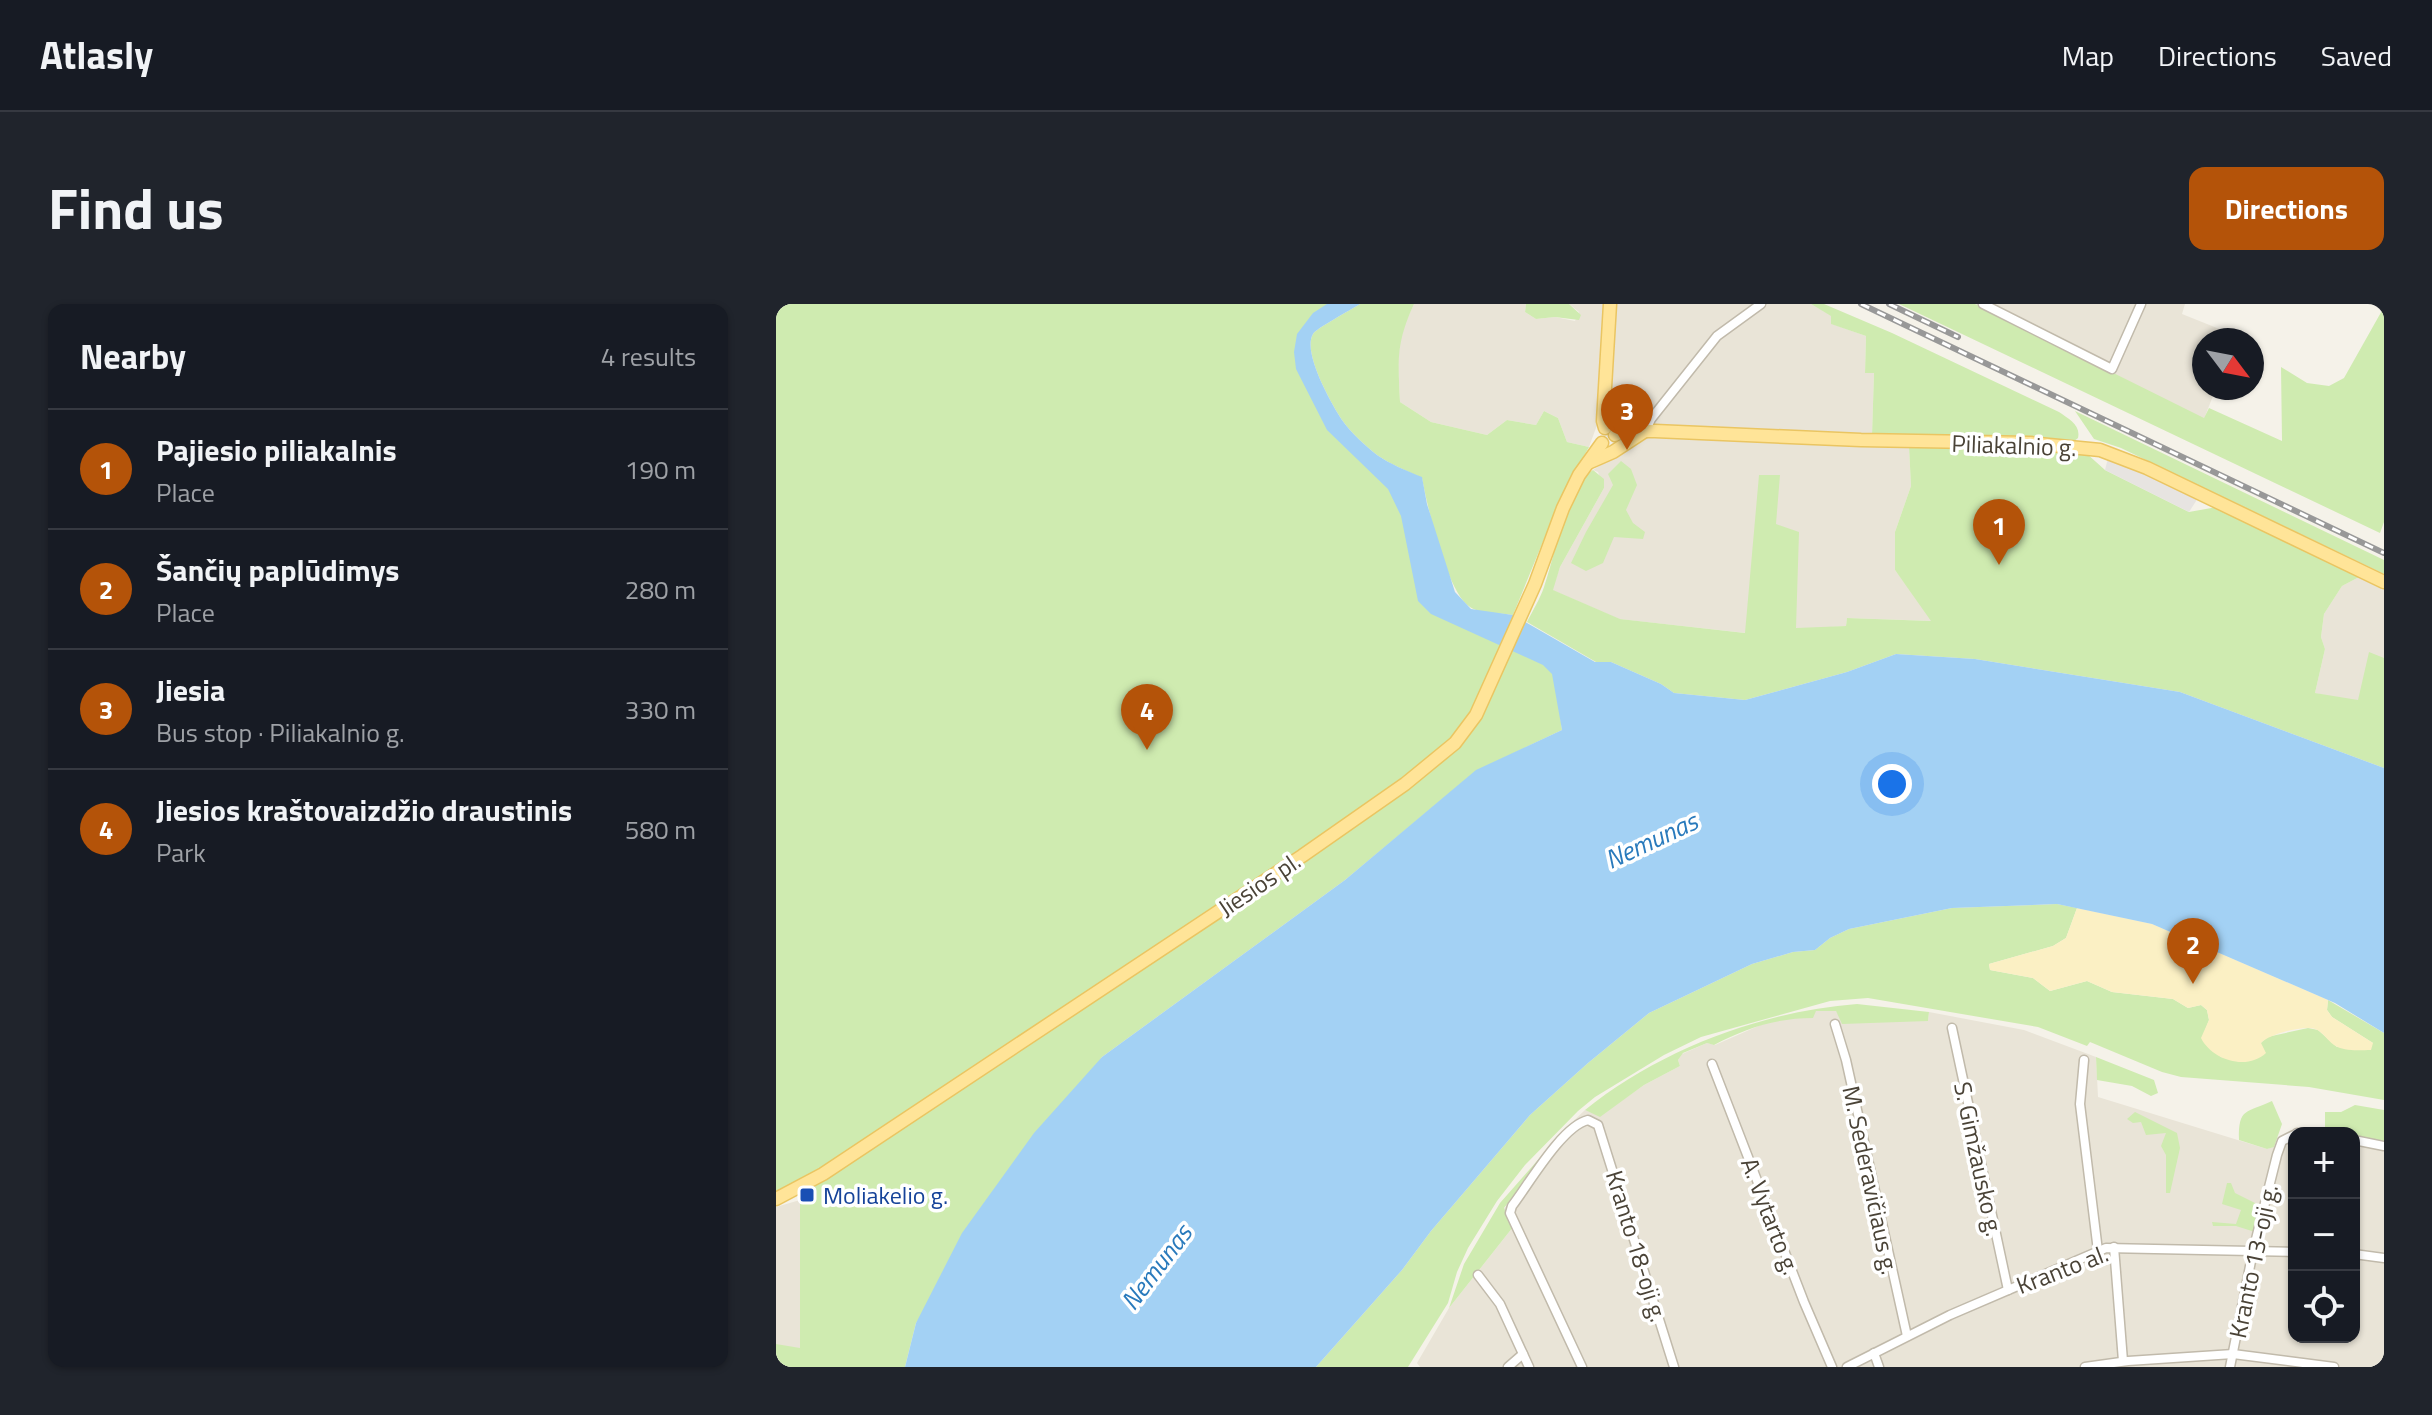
<!DOCTYPE html>
<html lang="en">
<head>
<meta charset="utf-8">
<style>
	:root { --surface:#171b24; --page:#20242c; --text:#f1f3f6; --muted:#9ea1a6; --line:#363941; --accent:#b45309 }
	body { margin:0; font-family:"Titillium Web",sans-serif; background:var(--page); color:var(--text) }
	.controls { position:absolute; right:24px; bottom:24px; display:grid; overflow:hidden; border-radius:16px; box-shadow:0 2px 6px #0004 }
	.controls button { width:72px; height:72px; display:grid; place-items:center; padding:0; border:0; border-bottom:2px solid var(--line); background:var(--surface); color:var(--text); font:40px sans-serif }
	.compass { position:absolute; left:1416px; top:24px; width:72px; height:72px; border-radius:50%; background:var(--surface); box-shadow:0 2px 6px #0004; rotate:122deg }
	.you { position:absolute; left:1116px; top:480px; width:28px; height:28px; margin:-20px; border:6px solid #fff; border-radius:50%; background:#1a73e8; box-shadow:0 0 0 12px #1a73e833 }
	.badge { display:grid; place-items:center; width:52px; height:52px; border-radius:50%; background:var(--accent); color:#fff; font-size:26px; font-weight:700 }
	.pin { position:absolute; translate:-50% -66px; filter:drop-shadow(0 2px 4px #0008) }
	.pin::after { content:''; position:absolute; top:42px; width:28px; height:24px; background:inherit; clip-path:polygon(0 0,100% 0,50% 100%) }
	.list { margin:0; padding:0; list-style:none }
	h2 { display:flex; justify-content:space-between; align-items:center; height:104px; margin:0; padding:0 32px; font-size:34px }
	h2 small { font-size:26px; font-weight:400; color:var(--muted) }
	.list li { display:grid; grid-template-columns:52px 1fr auto; gap:24px; align-items:center; box-sizing:border-box; height:120px; padding:0 32px; border-top:2px solid var(--line) }
	.list b { display:block; font-size:30px; white-space:nowrap }
	.list p { margin:0; font-size:26px; white-space:nowrap; color:var(--muted) }
	.list em { font-size:26px; font-style:normal; color:var(--muted) }
	.icon { flex:none; width:44px; height:44px; fill:none; stroke:currentColor; stroke-width:2; stroke-linecap:round; stroke-linejoin:round }
	.map { position:relative; flex:none; width:1608px; height:1063px; overflow:hidden; border-radius:16px }
	header { display:flex; align-items:center; gap:48px; box-sizing:border-box; height:112px; padding:0 40px; background:var(--surface); border-bottom:2px solid var(--line) }
	header strong { font-size:38px }
	nav { display:flex; gap:44px; margin-inline-start:auto; font-size:28px }
	.intro { display:flex; align-items:center; justify-content:space-between; box-sizing:border-box; height:192px; padding:0 48px }
	h1 { margin:0; font-size:56px }
	.button { padding:20px 36px; border-radius:16px; background:var(--accent); color:#fff; font-size:28px; font-weight:700 }
	main { display:flex; gap:48px; padding:0 48px }
	aside { flex:1; background:var(--surface); border-radius:16px; box-shadow:0 2px 6px #0004 }
	.map>svg:first-child { display:block }
</style>
</head>
<body>
<header>
<strong>Atlasly</strong>
<nav><a>Map</a><a>Directions</a><a>Saved</a></nav>
</header>
<div class="intro"><h1>Find us</h1><a class="button">Directions</a></div>
<main>
<aside>
<h2>Nearby<small>4 results</small></h2>
<ul class="list">
<li><span class="badge">1</span><div><b>Pajiesio piliakalnis</b><p>Place</p></div><em>190 m</em></li>
<li><span class="badge">2</span><div><b>Šančių paplūdimys</b><p>Place</p></div><em>280 m</em></li>
<li><span class="badge">3</span><div><b>Jiesia</b><p>Bus stop · Piliakalnio g.</p></div><em>330 m</em></li>
<li><span class="badge">4</span><div><b>Jiesios kraštovaizdžio draustinis</b><p>Park</p></div><em>580 m</em></li>
</ul>
</aside>
<div class="map">
<svg width="1608" height="1063" viewBox="0 0 1608 1063">
	<rect width="100%" height="100%" fill="#f5f2e9"/>
	<g fill="#e9e4d7">
		<polygon points="638,0 750,0 749,8 760,15 779,13 799,17 803,8 793,0 831,0 824,113 813,143 791,138 782,114 768,107 760,121 731,116 711,131 655,118 624,98 622,59 625,28"/>
		<polygon points="839,0 1035,0 1056,12 1056,20 1090,32 1089,68 1098,68 1096,131 835,120 830,113 838,55"/>
		<polygon points="1199,0 1409,0 1406,10 1461,32 1459,36 1428,36 1428,84 1440,84 1428,115"/>
		<polygon points="898,132 1133,143 1135,182 1119,228 1119,266 1157,317 1071,314 1070,322 970,329 843,315 776,286 784,263 828,184 822,168 817,166 860,138 874,133"/>
		<polygon points="1585,272 1608,285 1608,405 1539,389 1549,345 1545,333 1548,310 1566,282"/>
		<polygon points="1048,705 1060,707 1063,712 1152,717 1153,708 1248,726 1320,753 1322,793 1491,845 1518,836 1518,1033 1578,1033 1578,839 1608,845 1608,1063 644,1063 641,1059 673,1004 737,923 728,905 790,824 809,806 824,812 868,781 904,762 902,756 906,750 931,739 939,741 989,719 1013,714 1036,714 1040,706"/>
		<polygon points="24,896 25,990 68,1053 0,1063 0,903"/>
	</g>
	<g fill="#cfebb0">
		<polygon points="0,0 562,0 526,38 542,97 613,171 661,293 776,348 786,426 700,467 569,576 326,753 140,1019 129,1063 0,1063 0,1040 24,1044 24,896 35,890 40,881 74,859 0,888"/>
		<path d="M584 0H638C620 39 622 56 624 98L655 118 711 131 731 116 760 121 768 107 782 114 791 138 813 143 786 191 737 311C725 309 704 310 694 303 671 289 651 201 646 174 631 167 614 160 601 151 590 142 574 128 566 116 555 99 526 48 537 30 539 25 575 6 584 0Z"/>
		<polygon points="750,0 793,0 805,11 803,16 779,13 760,15 749,8"/>
		<path d="M1035 0H1048L1116 29 1283 108C1293 115 1305 121 1302 134L1297 138 1096 131 1098 69H1089L1090 32 1055 20V12Z"/>
		<polygon points="1123,0 1199,0 1428,114 1433,104 1506,137 1505,63 1531,79 1553,82 1568,74 1608,3 1608,218 1604,229"/>
		<polygon points="1299,107 1608,256 1608,270 1345,144 1318,135"/>
		<path d="M1133 143 1261 145 1310 149 1329 166 1413 208 1441 203 1585 272 1566 282 1548 310 1545 333 1549 345 1539 389 1582 396 1593 348 1608 354V464L1404 388 1199 355 1120 350 1071 368 969 396 898 389 885 380 835 358H820L751 318C757 306 764 295 768 283 778 255 792 180 817 166L828 175V184L784 263 777 286 844 315 969 329 983 171H1004L1000 220 1023 228 1020 324 1070 322 1071 314 1155 317 1119 266V228L1135 182Z"/>
		<polygon points="845,157 855,165 861,181 850,206 857,219 869,228 867,235 838,233 827,259 810,267 795,259 810,228 837,181 832,170"/>
		<polygon points="1281,600 1301,604 1290,634 1277,642 1213,660 1214,666 1257,674 1274,687 1311,677 1336,688 1397,695 1412,704 1425,701 1431,706 1433,716 1426,734 1445,753 1465,758 1491,733 1532,724 1542,726 1561,743 1597,739 1556,713 1551,706 1552,696 1608,729 1608,796 1533,783 1405,773 1386,768 1314,738 1311,742 1262,723 1092,694 1054,697 925,733 888,751 819,793 802,807 749,861 721,897 692,944 681,968 672,999 632,1063 540,1063 626,966 655,927 754,811 812,759 873,709 976,660 1017,648 1039,646 1054,634 1073,625 1176,604"/>
		<path d="M1081 700 1153 708 1152 717 1066 720 1060 707H1040L1037 714C1001 714 970 724 938 741L931 739 907 749 902 756 904 762 868 781 824 813 809 806C883 746 986 707 1081 700Z"/>
		<polygon points="1320,753 1378,776 1382,789 1375,792 1356,782 1321,776"/>
		<path d="M1496 797 1506 820 1498 843 1491 845 1463 836C1462 803 1471 809 1496 797Z"/>
		<polygon points="1579,801 1608,806 1608,839 1549,823 1549,808 1565,808"/>
		<polygon points="1359,808 1401,829 1404,844 1394,889 1390,889 1390,851 1385,842 1390,829 1370,831 1365,818 1357,819 1351,815"/>
		<polygon points="790,824 728,904 737,923 673,1004 688,960 724,899"/>
		<polygon points="1451,879 1455,879 1459,889 1481,900 1479,928 1460,922 1437,922 1436,918 1460,920 1465,906 1446,900"/>
	</g>
	<path fill="#fbf0c4" d="M1301 604 1376 620 1552 696 1551 706 1556 713 1597 739 1595 746C1584 746 1568 748 1558 741 1551 736 1547 728 1539 725 1528 721 1493 730 1485 739L1490 749C1471 767 1436 756 1425 734L1433 716 1431 706 1425 701 1412 704 1397 695 1336 688 1311 677 1274 687 1257 674 1214 666 1213 660 1277 642 1290 634Z"/>
	<polygon fill="#e7e4e1" points="1332,154 1422,194 1413,208 1329,166"/>
	<path fill="#a3d1f4" d="M551 0H584C575 6 539 25 537 30 526 48 555 99 566 116 574 128 590 142 601 151 614 160 631 167 646 173L651 200 679 288 695 305 737 311 819 358H835L885 380 898 389 969 396 1071 368 1120 350 1199 355 1404 388 1608 464V729L1559 699 1376 620 1281 600 1176 604 1073 625 1054 634 1039 646 1017 648 976 660 873 709 812 759 754 811 655 927 626 966 540 1063H129L140 1019 186 929 258 829 326 753 569 576 700 466 786 426 776 370 767 361 655 310 642 297 625 212 612 185 551 126 520 65 518 48 521 30 537 9Z"/>
	<g fill="none" stroke-linecap="round" stroke-linejoin="round">
		<defs>
			<g id="street">
				<polyline points="1207,0 1336,65 1365,0"/>
				<polyline points="870,126 875,115 941,32 985,0"/>
				<polyline points="1059,720 1070,756 1131,1032"/>
				<polyline points="1176,724 1232,986"/>
				<polyline points="1308,756 1304,800 1322,947"/>
				<polyline points="936,760 1028,998 1056,1063"/>
				<polyline points="1521,829 1547,829"/>
				<polyline points="1578,836 1608,842"/>
				<polyline points="1338,943 1347,1057"/>
				<polyline points="1578,950 1608,954"/>
				<polyline points="702,971 724,1000 753,1063"/>
				<polyline points="1098,1049 1103,1063"/>
				<polyline points="732,1063 747,1050"/>
				<path d="M806 1063 734 909 736 902C753 880 786 822 812 816L822 821 898 1063"/>
				<polyline points="1071,1063 1174,1011 1330,944 1518,948"/>
				<polyline points="1309,1063 1352,1057 1457,1050 1558,1063"/>
				<polyline points="1454,1063 1477,947 1501,851 1506,837 1518,831"/>
			</g>
			<g id="primary">
				<polyline points="829,124 827,117 834,0"/>
				<polyline points="839,131 849,127 879,127 1085,136 1254,139 1324,146 1371,164 1608,278"/>
				<polyline points="812,159 837,148 869,127"/>
				<polyline points="0,895 47,870 526,552 629,480 679,439 700,411 759,280 787,204 803,171 826,139"/>
			</g>
		</defs>
		<use href="#street" stroke="#c1baab" stroke-width="11"/>
		<use href="#primary" stroke="#eac562" stroke-width="15"/>
		<use href="#street" stroke="#fff" stroke-width="8"/>
		<use href="#primary" stroke="#ffe498" stroke-width="12"/>
		<defs>
			<g id="rail">
				<polyline points="1085,0 1608,249"/>
				<polyline points="1113,0 1182,33"/>
			</g>
		</defs>
		<use href="#rail" stroke="#989898" stroke-width="6"/>
		<use href="#rail" stroke="#fff" stroke-width="3" stroke-dasharray="9" stroke-linecap="butt"/>
	</g>
	<rect fill="#1a4fb4" stroke="#fff" stroke-width="3" x="23" y="883" width="16" height="16" rx="4"/>
	<g text-anchor="middle" dominant-baseline="central" stroke-width="7" stroke-linejoin="round" paint-order="stroke">
		<g font-size="24" fill="#4a4337" stroke="#fff">
			<text transform="translate(1238 141) rotate(2)">Piliakalnio g.</text>
			<text transform="translate(483 580) rotate(-34)">Jiesios pl.</text>
			<text transform="translate(1203 855) rotate(78)">S. Gimžausko g.</text>
			<text transform="translate(1095 876) rotate(78)">M. Sederavičiaus g.</text>
			<text transform="translate(995 912) rotate(69)">A. Vytarto g.</text>
			<text transform="translate(861 942) rotate(73)">Kranto 18-oji g.</text>
			<text transform="translate(1477 957) rotate(-78)">Kranto 13-oji g.</text>
			<text transform="translate(1286 965) rotate(-21)">Kranto al.</text>
		</g>
		<g font-size="24" fill="#164399" stroke="#fff" text-anchor="start">
			<text x="47" y="891">Moliakelio g.</text>
		</g>
		<g font-size="26" font-style="italic" fill="#297abc" stroke="#fff">
			<text transform="translate(875 536) rotate(-25)">Nemunas</text>
			<text transform="translate(380 963) rotate(-53)">Nemunas</text>
		</g>
	</g>
</svg>
<div class="controls">
<button>+</button>
<button>−</button>
<button><svg class="icon" aria-label="locate" viewBox="0 0 24 24"><circle cx="12" cy="12" r="6"/><path d="M12 2v4M12 18v4M2 12h4M18 12h4"/></svg></button>
</div>
<svg class="compass" viewBox="-18 -18 36 36"><path d="M0-13l5 13h-10z" fill="#e53935"/><path d="M0 13l5-13h-10z" fill="#9ea1a6"/></svg>
<div class="you"></div>
<div class="pin badge" style="left:1223px;top:261px">1</div>
<div class="pin badge" style="left:1417px;top:680px">2</div>
<div class="pin badge" style="left:851px;top:146px">3</div>
<div class="pin badge" style="left:371px;top:446px">4</div>
</div>
</main>
</body>
</html>
